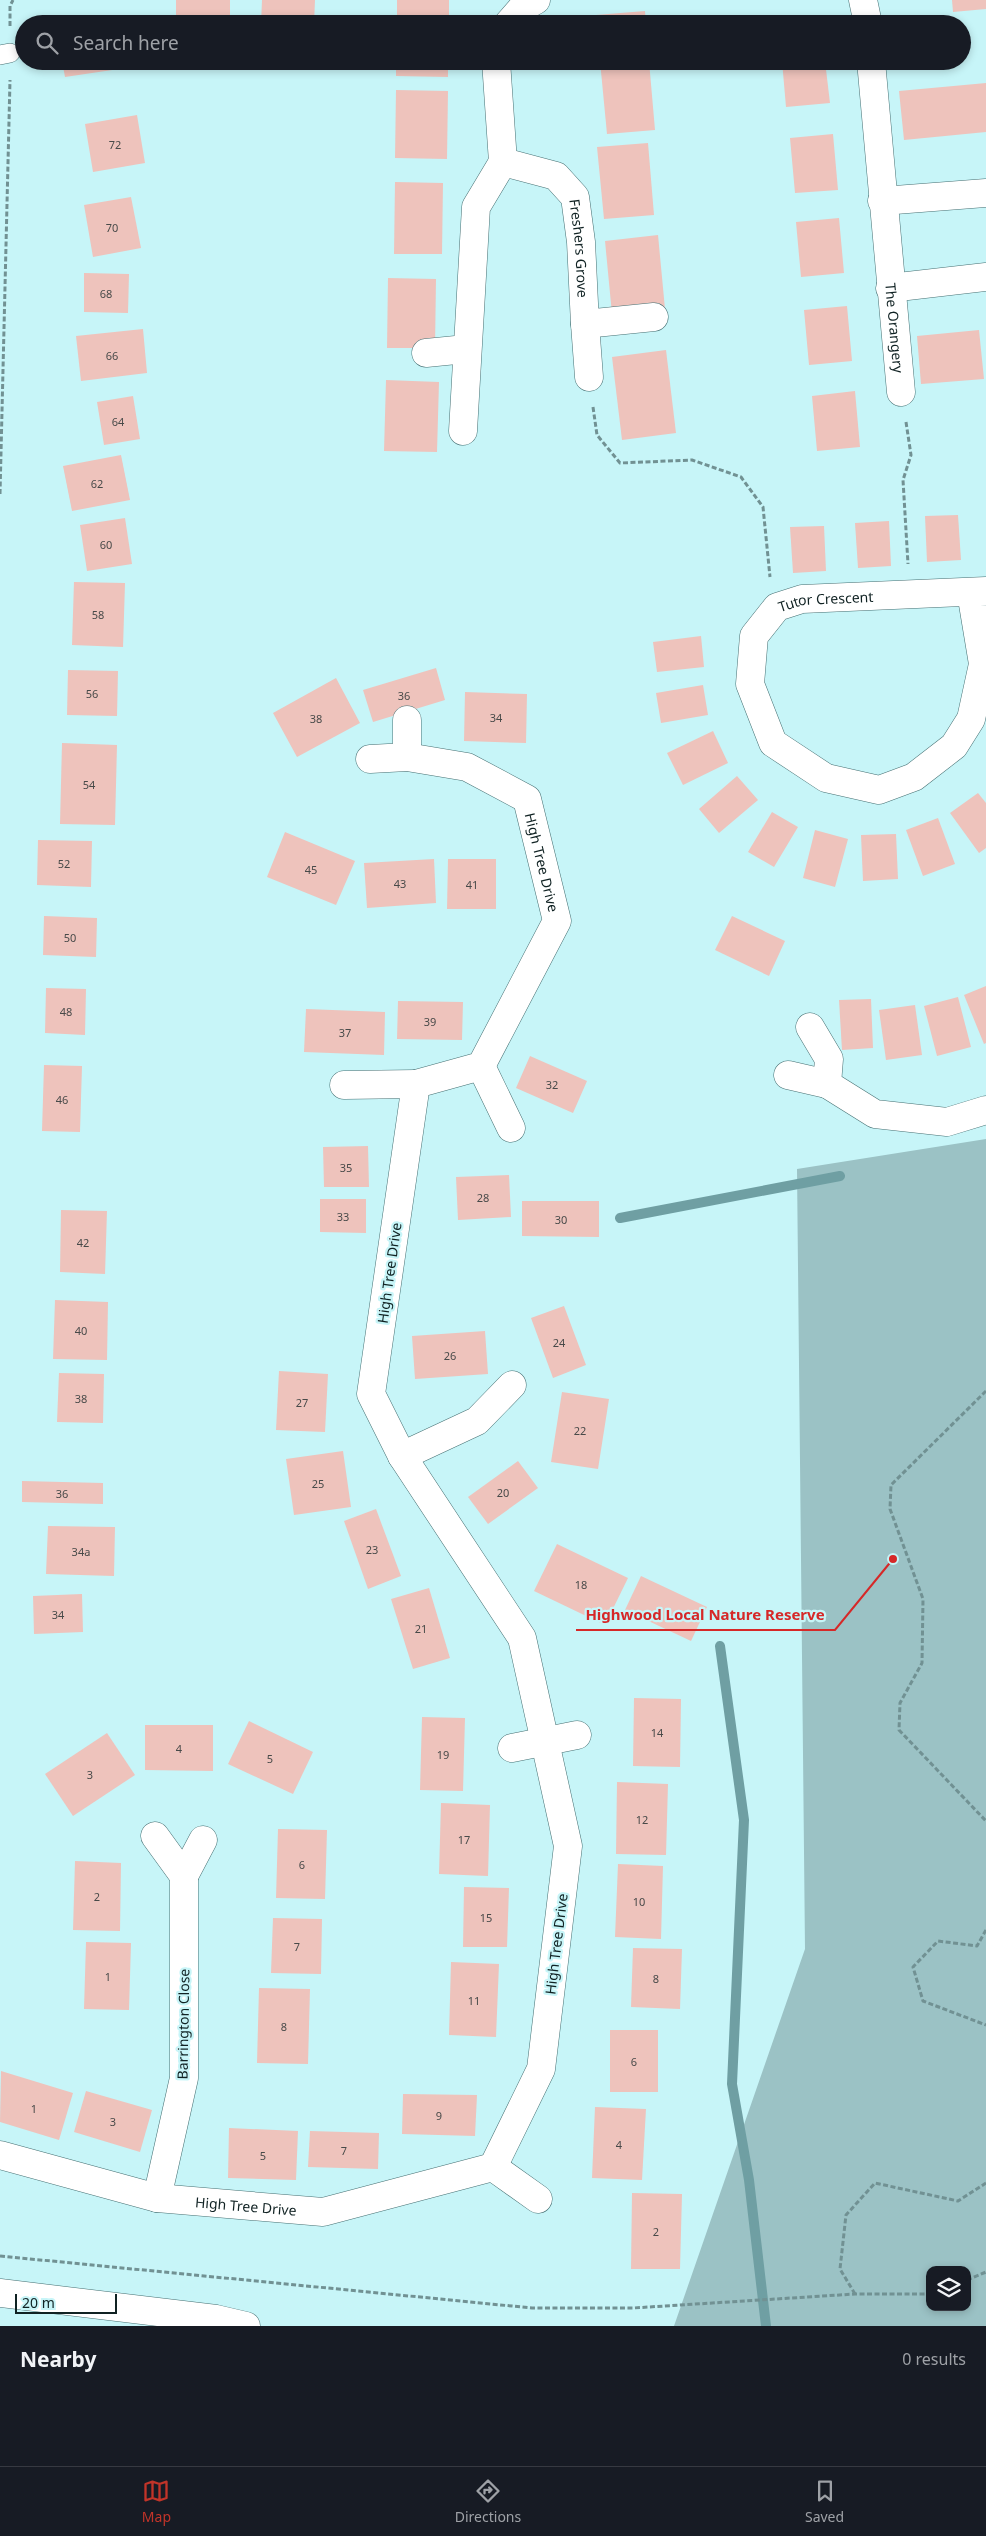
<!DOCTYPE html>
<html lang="en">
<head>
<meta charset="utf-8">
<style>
	:root { --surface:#171b24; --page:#242831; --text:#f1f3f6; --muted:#9ea1a6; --line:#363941; --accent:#c23429 }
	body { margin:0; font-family:"Noto Sans",sans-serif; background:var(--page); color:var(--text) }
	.controls { position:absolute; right:15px; bottom:15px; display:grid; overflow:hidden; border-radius:10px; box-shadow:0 2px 8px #0003 }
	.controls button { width:45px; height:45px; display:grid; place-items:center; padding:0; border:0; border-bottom:1px solid var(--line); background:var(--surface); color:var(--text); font:25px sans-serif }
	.scale { position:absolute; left:15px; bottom:12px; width:102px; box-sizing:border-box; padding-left:5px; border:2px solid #102223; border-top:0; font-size:14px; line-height:18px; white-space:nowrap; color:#102223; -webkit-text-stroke:4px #c7f5f8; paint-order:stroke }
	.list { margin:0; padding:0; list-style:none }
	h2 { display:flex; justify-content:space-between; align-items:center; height:65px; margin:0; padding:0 20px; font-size:21px }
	h2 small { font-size:16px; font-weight:400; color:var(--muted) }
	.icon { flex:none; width:28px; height:28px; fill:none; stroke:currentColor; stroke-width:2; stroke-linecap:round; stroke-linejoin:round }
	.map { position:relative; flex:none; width:986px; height:2326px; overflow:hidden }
	.search { position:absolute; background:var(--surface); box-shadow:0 2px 8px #0003; left:15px; right:15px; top:15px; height:55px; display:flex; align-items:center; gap:12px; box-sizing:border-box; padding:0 18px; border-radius:28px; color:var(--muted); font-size:19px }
	.sheet { height:140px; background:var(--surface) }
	nav { display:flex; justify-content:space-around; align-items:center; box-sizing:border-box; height:70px; border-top:1px solid var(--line); background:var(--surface); font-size:14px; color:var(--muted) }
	nav a { display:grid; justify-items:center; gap:2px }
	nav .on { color:var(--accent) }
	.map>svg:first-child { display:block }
</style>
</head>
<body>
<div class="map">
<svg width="986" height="2326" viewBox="0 0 986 2326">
	<rect width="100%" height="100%" fill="#c7f5f8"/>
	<path fill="#9bc2c5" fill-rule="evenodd" d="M986 1139V2326H674L805 1949 797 1169ZM930 2270H967V2307H930Z"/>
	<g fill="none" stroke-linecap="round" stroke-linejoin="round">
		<g stroke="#6f9fa3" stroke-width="10">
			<polyline points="620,1218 840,1176"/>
			<polyline points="720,1646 744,1820 732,2084 749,2180 766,2326"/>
		</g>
	</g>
	<g fill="#eec3bc">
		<rect x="176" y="0" width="54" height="24"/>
		<polygon points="262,0 315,0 314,24 261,24"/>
		<rect x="397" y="0" width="52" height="24"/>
		<polygon points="952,0 986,0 986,9 953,12"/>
		<polygon points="645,11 646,24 597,24 596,15"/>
		<polygon points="62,61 118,61 119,69 65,77"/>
		<polygon points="396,61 448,61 448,77 396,76"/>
		<polygon points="600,61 649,61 655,130 607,134"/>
		<polygon points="782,61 825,61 830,103 786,107"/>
		<polygon points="986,83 986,132 904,140 899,91"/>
		<polygon points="396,90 448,91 447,159 395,158"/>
		<polygon points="137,115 145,163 93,172 85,124"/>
		<polygon points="833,134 838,190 795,193 790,138"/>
		<polygon points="648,143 654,215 604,219 597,147"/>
		<polygon points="395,182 443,183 442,254 394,254"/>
		<polygon points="131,197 141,248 93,257 84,205"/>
		<polygon points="839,218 844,273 801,277 796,222"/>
		<polygon points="658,235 665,309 612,314 605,241"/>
		<polygon points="84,273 129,274 128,313 84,312"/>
		<polygon points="388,278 436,279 435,348 387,348"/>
		<polygon points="847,306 852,361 809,365 804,310"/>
		<polygon points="143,329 147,373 81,381 76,336"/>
		<polygon points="979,330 984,379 921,384 917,336"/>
		<polygon points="666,350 676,433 622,440 612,357"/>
		<polygon points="386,380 439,382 437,452 384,451"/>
		<polygon points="855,391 860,447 817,451 812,396"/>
		<polygon points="133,396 140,439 104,445 97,402"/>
		<polygon points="121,455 130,500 72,511 63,466"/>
		<polygon points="958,515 961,560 927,562 925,516"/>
		<polygon points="125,518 132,564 87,571 80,525"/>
		<polygon points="889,521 891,566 858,568 855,523"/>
		<polygon points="824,526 826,571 793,573 790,527"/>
		<polygon points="74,582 125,583 123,647 72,645"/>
		<polygon points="701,636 704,667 657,672 653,642"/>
		<polygon points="436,668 445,700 373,722 363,690"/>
		<polygon points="68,670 118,671 117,716 67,715"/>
		<polygon points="336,678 360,723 297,757 273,713"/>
		<polygon points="703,685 708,715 661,723 656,693"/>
		<polygon points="465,692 527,694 526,743 464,741"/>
		<polygon points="713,731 728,763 683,785 667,753"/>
		<polygon points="62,743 117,745 115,825 60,824"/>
		<polygon points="737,776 758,800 719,833 699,809"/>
		<polygon points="978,793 986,803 986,848 979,853 950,813"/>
		<polygon points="772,812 798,827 774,867 748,852"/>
		<polygon points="938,818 955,864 923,876 906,830"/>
		<polygon points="815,830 848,839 835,887 803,878"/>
		<polygon points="285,832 355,861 336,905 267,877"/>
		<polygon points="896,834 898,879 863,881 861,835"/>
		<polygon points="38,840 92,841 91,887 37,885"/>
		<polygon points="434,859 436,903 367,908 364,863"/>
		<polygon points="448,859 496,859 496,909 447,909"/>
		<polygon points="44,916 97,918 96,957 43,955"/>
		<polygon points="732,916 785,941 769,976 715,950"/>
		<polygon points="986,986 986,1043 984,1044 964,995"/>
		<polygon points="46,988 86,989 85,1035 45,1033"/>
		<polygon points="958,997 971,1047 937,1056 924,1006"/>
		<polygon points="871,999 873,1048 842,1050 839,1000"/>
		<polygon points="398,1001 463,1002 462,1040 397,1039"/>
		<polygon points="915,1005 922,1055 886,1060 879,1010"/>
		<polygon points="306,1009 385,1012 384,1055 304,1052"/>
		<polygon points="530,1056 587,1081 573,1113 516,1088"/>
		<polygon points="44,1065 82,1066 80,1132 42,1131"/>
		<polygon points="368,1146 369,1187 324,1187 323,1147"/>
		<polygon points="509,1175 511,1217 458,1220 456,1177"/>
		<polygon points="320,1199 366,1199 366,1233 320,1232"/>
		<polygon points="522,1201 599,1201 599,1237 522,1236"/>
		<polygon points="61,1210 107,1211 105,1274 60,1272"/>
		<polygon points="55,1300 108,1302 107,1360 53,1359"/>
		<polygon points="564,1306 586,1365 553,1378 531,1318"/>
		<polygon points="485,1331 488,1374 415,1379 412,1336"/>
		<polygon points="279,1371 328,1374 325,1432 276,1430"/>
		<polygon points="59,1373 104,1374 103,1423 57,1422"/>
		<polygon points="562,1392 609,1399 598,1469 551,1462"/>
		<polygon points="343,1451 351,1507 294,1515 286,1459"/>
		<polygon points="518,1461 538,1488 488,1524 468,1497"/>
		<polygon points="22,1481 103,1483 103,1504 22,1502"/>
		<polygon points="376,1509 401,1576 368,1589 344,1521"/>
		<polygon points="48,1526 115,1527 114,1576 46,1574"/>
		<polygon points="557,1544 628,1578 605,1625 534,1591"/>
		<polygon points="641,1576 707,1607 691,1641 625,1610"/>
		<polygon points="429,1588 450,1658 413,1669 391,1599"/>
		<polygon points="82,1594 83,1632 34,1634 33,1596"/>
		<polygon points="634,1698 681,1699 680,1767 633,1766"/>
		<polygon points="422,1717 465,1718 463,1791 420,1790"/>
		<polygon points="249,1721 313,1752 293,1794 228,1764"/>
		<polygon points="145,1725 213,1725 213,1771 145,1770"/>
		<polygon points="107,1733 135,1775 73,1816 45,1774"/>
		<polygon points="617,1782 668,1784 666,1855 616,1854"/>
		<polygon points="441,1803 490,1805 488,1876 439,1874"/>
		<polygon points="278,1829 327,1830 325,1899 276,1898"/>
		<polygon points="75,1861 121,1863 120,1931 73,1930"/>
		<polygon points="618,1864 663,1866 661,1939 615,1937"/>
		<polygon points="464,1887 509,1888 507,1947 463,1947"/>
		<polygon points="273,1918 322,1919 321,1974 271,1973"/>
		<polygon points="86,1942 131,1943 129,2010 84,2009"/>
		<polygon points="633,1948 682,1949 680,2009 631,2007"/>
		<polygon points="451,1962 499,1964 496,2037 449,2035"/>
		<polygon points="259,1988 310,1989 308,2064 257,2063"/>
		<rect x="610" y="2030" width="48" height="62"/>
		<polygon points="1,2071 73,2093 59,2140 0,2122"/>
		<polygon points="86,2091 152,2110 140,2152 74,2132"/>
		<polygon points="403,2094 477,2095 475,2136 402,2134"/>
		<polygon points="595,2107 646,2109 642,2180 592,2178"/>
		<polygon points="229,2128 298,2131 296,2180 228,2178"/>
		<polygon points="310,2131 379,2133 378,2169 308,2167"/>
		<polygon points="632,2193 682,2194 680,2269 631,2269"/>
	</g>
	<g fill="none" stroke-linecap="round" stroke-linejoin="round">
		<defs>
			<polyline id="lane" points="0,55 10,53"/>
			<g id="street">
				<polyline points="863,0 868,24"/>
				<polyline points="508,24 522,8 536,0"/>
				<path id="s1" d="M496 61 503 162 556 176 575 197 581 242 585 324 654 317"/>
				<path id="s2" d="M871 61 901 392"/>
				<polyline points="882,201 986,193"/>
				<polyline points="890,288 986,277"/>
				<polyline points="585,324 589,377"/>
				<polyline points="426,353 466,349"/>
				<polyline points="463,431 476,207 503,162"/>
				<path id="s3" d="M971 592 983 664 971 719 954 746 914 777 879 790 826 778 773 743 750 684 754 636 777 607 802 599 986 591"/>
				<polyline points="407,757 407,720"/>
				<path id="s4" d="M370 759 407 757 467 767 527 799 557 921 481 1066 416 1084 371 1394 402 1456 522 1638 568 1846 541 2069 493 2167"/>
				<polyline points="810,1027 829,1059 827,1084 875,1114 947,1122 986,1110"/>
				<polyline points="481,1066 511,1128"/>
				<polyline points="788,1075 827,1084"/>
				<polyline points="344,1085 416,1084"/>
				<polyline points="402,1456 477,1421 512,1385"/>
				<polyline points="512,1748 577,1735"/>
				<polyline points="155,1836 184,1876 184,2078 157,2198"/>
				<polyline points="184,1876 203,1840"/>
				<path id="s5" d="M0 2155 157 2198 323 2212 493 2167 538 2199"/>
				<polyline points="0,2293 216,2319 246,2326"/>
			</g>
		</defs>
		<use href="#lane" stroke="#467073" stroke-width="20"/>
		<use href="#street" stroke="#467073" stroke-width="29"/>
		<g stroke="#719193" stroke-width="3" stroke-dasharray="5 2.5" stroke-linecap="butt">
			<polyline points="10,26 10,6 13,0"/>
			<polyline points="593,407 597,435 620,463 692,460 741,477 763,507 770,577"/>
			<polyline points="906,422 911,455 903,480 908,564"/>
			<polyline points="0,494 10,80"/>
			<polyline points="986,1391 891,1485 890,1509 923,1599 922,1663 900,1703 899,1730 986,1821"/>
			<polyline points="986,1930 977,1946 938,1941 913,1967 923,2001 986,2025"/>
			<polyline points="0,2256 532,2308 633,2308 855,2294 930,2294"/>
			<polyline points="967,2280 986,2272"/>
			<polyline points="855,2294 840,2269 846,2215 875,2183 958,2201 986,2183"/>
		</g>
		<use href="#lane" stroke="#fff" stroke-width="19"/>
		<use href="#street" stroke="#fff" stroke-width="28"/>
	</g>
	<g text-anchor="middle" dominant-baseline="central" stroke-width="4.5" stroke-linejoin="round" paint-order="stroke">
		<g font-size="11" fill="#484a49">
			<text x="115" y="144">72</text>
			<text x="112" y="227">70</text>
			<text x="106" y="293">68</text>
			<text x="112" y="355">66</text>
			<text x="118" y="421">64</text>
			<text x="97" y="483">62</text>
			<text x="106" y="544">60</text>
			<text x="98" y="614">58</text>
			<text x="92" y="693">56</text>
			<text x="404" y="695">36</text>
			<text x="496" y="717">34</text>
			<text x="316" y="718">38</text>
			<text x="89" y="784">54</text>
			<text x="64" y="863">52</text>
			<text x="311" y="869">45</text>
			<text x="400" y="883">43</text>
			<text x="472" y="884">41</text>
			<text x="70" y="937">50</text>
			<text x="66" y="1011">48</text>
			<text x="430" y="1021">39</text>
			<text x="345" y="1032">37</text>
			<text x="552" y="1084">32</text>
			<text x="62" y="1099">46</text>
			<text x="346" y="1167">35</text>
			<text x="483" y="1197">28</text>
			<text x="343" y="1216">33</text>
			<text x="561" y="1219">30</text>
			<text x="83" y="1242">42</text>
			<text x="81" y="1330">40</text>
			<text x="559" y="1342">24</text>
			<text x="450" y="1355">26</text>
			<text x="81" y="1398">38</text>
			<text x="302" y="1402">27</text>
			<text x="580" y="1430">22</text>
			<text x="318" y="1483">25</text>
			<text x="503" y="1492">20</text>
			<text x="62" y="1493">36</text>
			<text x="372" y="1549">23</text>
			<text x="81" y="1551">34a</text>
			<text x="581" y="1584">18</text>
			<text x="58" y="1614">34</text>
			<text x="421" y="1628">21</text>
			<text x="657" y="1732">14</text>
			<text x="179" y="1748">4</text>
			<text x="443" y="1754">19</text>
			<text x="270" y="1758">5</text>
			<text x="90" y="1774">3</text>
			<text x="642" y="1819">12</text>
			<text x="464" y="1839">17</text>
			<text x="302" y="1864">6</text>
			<text x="97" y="1896">2</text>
			<text x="639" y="1901">10</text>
			<text x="486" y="1917">15</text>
			<text x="297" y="1946">7</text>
			<text x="108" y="1976">1</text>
			<text x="656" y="1978">8</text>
			<text x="474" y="2000">11</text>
			<text x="284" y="2026">8</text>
			<text x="634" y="2061">6</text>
			<text x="34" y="2108">1</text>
			<text x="439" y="2115">9</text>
			<text x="113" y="2121">3</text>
			<text x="619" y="2144">4</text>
			<text x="344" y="2150">7</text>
			<text x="263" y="2155">5</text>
			<text x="656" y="2231">2</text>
		</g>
		<g font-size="14" fill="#102223" stroke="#c7f5f8">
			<text stroke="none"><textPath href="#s1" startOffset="236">Freshers Grove</textPath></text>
			<text stroke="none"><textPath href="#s2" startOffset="268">The Orangery</textPath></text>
			<text stroke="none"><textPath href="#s3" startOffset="565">Tutor Crescent</textPath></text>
			<text stroke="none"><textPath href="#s4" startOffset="231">High Tree Drive</textPath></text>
			<text transform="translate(389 1273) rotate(-82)">High Tree Drive</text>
			<text transform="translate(556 1944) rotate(-83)">High Tree Drive</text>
			<text transform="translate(183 2024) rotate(-89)">Barrington Close</text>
			<text stroke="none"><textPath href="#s5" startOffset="252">High Tree Drive</textPath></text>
		</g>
	</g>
	<path fill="none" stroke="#d62828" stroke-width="2" d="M893 1559L835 1630H576"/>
	<circle fill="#d62828" stroke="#c7f5f8" stroke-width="2" cx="893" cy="1559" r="5"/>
	<g font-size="15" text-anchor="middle" font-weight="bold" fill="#d62828" stroke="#c7f5f8" stroke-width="4.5" stroke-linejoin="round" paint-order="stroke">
		<text x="705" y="1620">Highwood Local Nature Reserve</text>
	</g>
</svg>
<div class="controls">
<button><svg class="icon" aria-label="layers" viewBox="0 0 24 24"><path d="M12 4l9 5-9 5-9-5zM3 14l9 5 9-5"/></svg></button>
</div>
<div class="scale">20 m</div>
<div class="search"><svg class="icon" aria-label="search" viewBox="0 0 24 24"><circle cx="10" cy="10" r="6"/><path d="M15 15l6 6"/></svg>Search here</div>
</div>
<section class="sheet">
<h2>Nearby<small>0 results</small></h2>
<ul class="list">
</ul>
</section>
<nav>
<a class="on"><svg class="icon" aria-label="map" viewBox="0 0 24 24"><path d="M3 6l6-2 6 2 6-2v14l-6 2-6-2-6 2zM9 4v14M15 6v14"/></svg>Map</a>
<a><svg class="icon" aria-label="directions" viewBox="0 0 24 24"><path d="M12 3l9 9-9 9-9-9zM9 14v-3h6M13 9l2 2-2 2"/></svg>Directions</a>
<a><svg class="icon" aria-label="saved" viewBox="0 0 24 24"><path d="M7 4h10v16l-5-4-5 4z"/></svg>Saved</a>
</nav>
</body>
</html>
